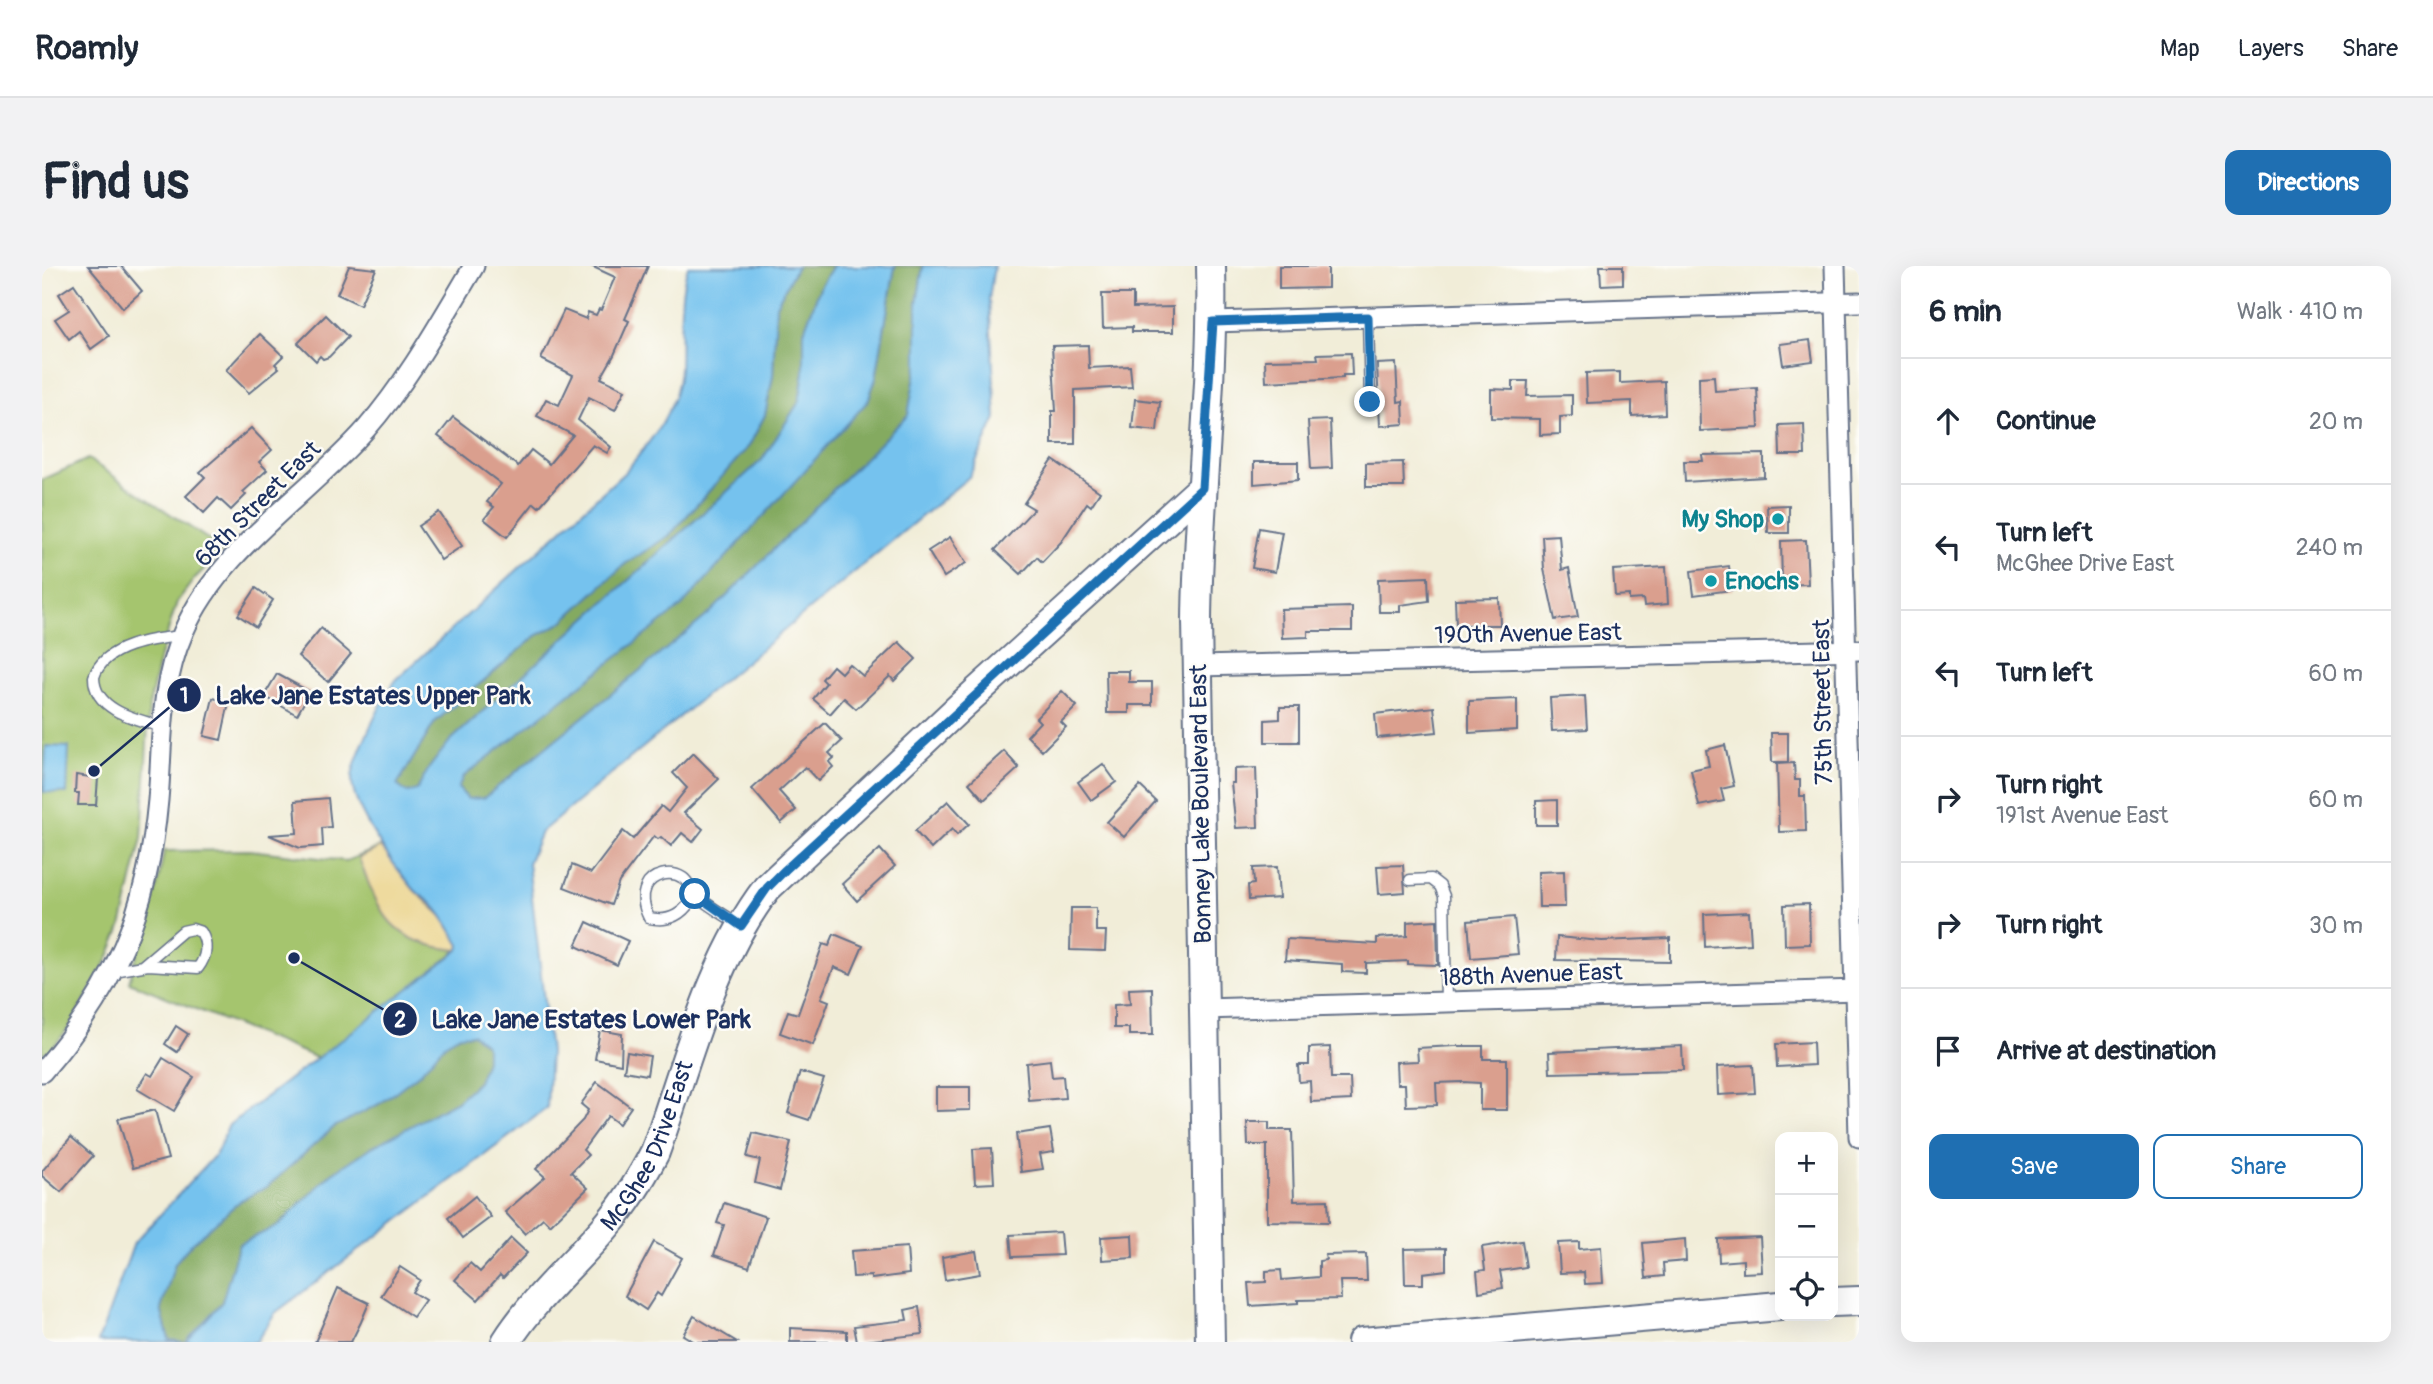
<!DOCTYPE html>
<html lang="en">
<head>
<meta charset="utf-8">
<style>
	:root { --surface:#fff; --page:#f2f2f3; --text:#1f2937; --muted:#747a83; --line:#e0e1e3; --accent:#1f6fb2 }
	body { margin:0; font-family:Pangolin,sans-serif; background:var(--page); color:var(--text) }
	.controls { position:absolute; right:21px; bottom:21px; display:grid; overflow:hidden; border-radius:14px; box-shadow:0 7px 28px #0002 }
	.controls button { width:63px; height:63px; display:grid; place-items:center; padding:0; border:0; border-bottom:2px solid var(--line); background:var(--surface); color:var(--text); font:35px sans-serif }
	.stop { position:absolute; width:21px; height:21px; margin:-16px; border:5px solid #1f6fb2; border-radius:50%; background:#fff }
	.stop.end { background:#1f6fb2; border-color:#fff; box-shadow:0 2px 7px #0008 }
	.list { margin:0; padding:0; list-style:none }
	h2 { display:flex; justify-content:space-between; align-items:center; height:91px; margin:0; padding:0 28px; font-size:30px }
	h2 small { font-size:23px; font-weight:400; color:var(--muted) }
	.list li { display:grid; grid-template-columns:46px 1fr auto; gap:21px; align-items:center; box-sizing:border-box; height:126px; padding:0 28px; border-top:2px solid var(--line) }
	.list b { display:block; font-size:26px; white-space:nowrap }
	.list p { margin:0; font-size:23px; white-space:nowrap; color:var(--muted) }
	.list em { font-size:23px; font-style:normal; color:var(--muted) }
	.actions { display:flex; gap:14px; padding:21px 28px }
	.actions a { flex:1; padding:16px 0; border:2px solid var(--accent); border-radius:14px; text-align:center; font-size:24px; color:var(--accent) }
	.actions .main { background:var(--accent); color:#fff }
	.icon { flex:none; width:38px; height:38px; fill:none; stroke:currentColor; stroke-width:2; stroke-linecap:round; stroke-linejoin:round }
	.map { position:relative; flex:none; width:1817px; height:1076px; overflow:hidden; border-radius:14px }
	header { display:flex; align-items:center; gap:42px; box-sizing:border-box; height:98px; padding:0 35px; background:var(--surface); border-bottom:2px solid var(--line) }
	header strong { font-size:33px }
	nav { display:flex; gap:38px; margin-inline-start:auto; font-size:24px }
	.intro { display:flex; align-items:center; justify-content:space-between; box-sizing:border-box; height:168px; padding:0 42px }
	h1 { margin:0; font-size:49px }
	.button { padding:18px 32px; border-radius:14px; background:var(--accent); color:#fff; font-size:24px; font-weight:700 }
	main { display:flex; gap:42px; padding:0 42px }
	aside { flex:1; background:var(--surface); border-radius:14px; box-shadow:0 7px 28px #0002 }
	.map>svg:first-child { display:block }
</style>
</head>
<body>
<header>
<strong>Roamly</strong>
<nav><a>Map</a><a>Layers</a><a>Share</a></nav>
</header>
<div class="intro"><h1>Find us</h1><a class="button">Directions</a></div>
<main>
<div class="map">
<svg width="1817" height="1076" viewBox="0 0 1817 1076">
	<rect width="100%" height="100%" fill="#fdfcf7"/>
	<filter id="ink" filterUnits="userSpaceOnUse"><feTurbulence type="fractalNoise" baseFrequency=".0143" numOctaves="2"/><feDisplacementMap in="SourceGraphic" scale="14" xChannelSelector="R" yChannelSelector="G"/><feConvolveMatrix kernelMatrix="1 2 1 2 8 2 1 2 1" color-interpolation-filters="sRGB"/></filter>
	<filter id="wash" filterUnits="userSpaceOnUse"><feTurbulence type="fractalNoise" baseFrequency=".00686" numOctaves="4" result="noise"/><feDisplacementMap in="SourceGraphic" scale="28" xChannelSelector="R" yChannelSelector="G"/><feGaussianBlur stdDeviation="1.57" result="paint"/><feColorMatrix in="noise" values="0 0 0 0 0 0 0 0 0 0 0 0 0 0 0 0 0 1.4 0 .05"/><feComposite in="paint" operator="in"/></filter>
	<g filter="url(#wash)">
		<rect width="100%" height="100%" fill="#f1edd8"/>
		<g fill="#a5c56e" stroke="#607a66" stroke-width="2">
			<polygon points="46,193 182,284 153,312 135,336 118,390 107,440 100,572 79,661 66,693 28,760 8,785 0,788 0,214"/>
			<polygon points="339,581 418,682 278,793 87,716 116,617 122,585 207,584 304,595"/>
		</g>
		<g fill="#84aa61" stroke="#506c60" stroke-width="2">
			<polygon points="755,0 791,0 779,19 762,65 762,107 757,136 720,194 408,475 387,502 375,525 365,527 355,519 393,456 494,370 519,357 583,298 628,269 707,180 723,149 731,110 734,39"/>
			<polygon points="853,0 881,0 875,38 875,99 866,149 667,348 442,532 426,533 416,522 421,511 826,135 834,112"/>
			<polygon points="431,768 444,779 444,795 436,816 415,835 330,881 289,908 236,960 197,978 180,1036 144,1076 127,1074 119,1043 133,997 149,978 199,934 225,921 292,861 339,837 378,807 404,777 418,769"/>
		</g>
		<path fill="#eeda9e" stroke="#84847e" stroke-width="2" d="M339 581 372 624 401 651 418 679 417 684C350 678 338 650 317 592Z"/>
		<g fill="#74c2ee" stroke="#4878a6" stroke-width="2">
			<path d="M646 0H755L734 39 731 110 723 149 707 180 628 269 583 298 519 357 494 370 393 456 355 519 365 527 375 524 387 502 408 475 720 194 757 136 762 107V65L779 19 791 0H853L834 112 826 135 639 341 421 511 416 522 426 533 442 532 667 348 866 149 875 99V38L881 0H952L947 33 954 152 927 211 499 566 486 597 508 786 505 842 233 1047 214 1076H144L180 1036 197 978 236 960 289 908 330 881 415 835 436 816 444 795V779L431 768 418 769 404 777 378 807 339 837 292 861 225 921 199 934 149 978 133 997 119 1043 127 1074 140 1076H56L92 977 174 888 187 859 417 684 418 679C409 665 402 650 391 639 385 632 376 629 371 622 352 600 312 545 310 516 308 498 342 430 354 414L583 206C608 176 636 144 638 102 640 67 635 35 646 0Z"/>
			<polygon points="4,480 27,481 25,527 2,526"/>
		</g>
		<g id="blocks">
			<g fill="#da9f8e">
				<polygon points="46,0 79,0 100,25 81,42"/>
				<polygon points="307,0 334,3 318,39 295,28"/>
				<polygon points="549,0 606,0 583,53 587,55 572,89 559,112 583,124 573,144 547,131 536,154 569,181 565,187 551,179 497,241 492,237 465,271 442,253 452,241 445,236 459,218 396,170 411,151 476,200 489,184 507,198 531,169 495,150 504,133 517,139 531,109 499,93 522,44 544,53 546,46 554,49 557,43 559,44 573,11"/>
				<polygon points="1237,0 1286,0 1286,22 1237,23"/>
				<polygon points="1558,0 1581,0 1581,18 1559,19"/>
				<polygon points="32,18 67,70 49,83 37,65 27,73 13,53 27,44 17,28"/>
				<polygon points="1060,28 1091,28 1091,42 1131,41 1131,66 1090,66 1090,61 1061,62"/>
				<polygon points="284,49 306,71 287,91 281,93 278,90 274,95 256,77"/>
				<polygon points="218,68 241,90 233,98 237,102 207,127 184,104"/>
				<polygon points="1768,74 1771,95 1741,99 1738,78"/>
				<polygon points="1046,79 1047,102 1088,100 1090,121 1033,124 1033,178 1010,178 1010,145 1014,145 1010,80"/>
				<polygon points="1309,87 1310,109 1301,109 1301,112 1224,116 1223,94 1276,93 1275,88"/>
				<polygon points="1354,97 1356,136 1361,135 1362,158 1338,160 1335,98"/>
				<polygon points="1578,106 1578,117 1622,115 1623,148 1590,150 1590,135 1545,137 1544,107"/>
				<polygon points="1672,110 1673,125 1715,122 1717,162 1658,165 1657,111"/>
				<polygon points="1471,115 1486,115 1485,130 1530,129 1530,150 1518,151 1518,168 1498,169 1498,153 1449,152 1449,123 1471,124"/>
				<polygon points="1093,133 1118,136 1115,165 1090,162"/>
				<polygon points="1288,154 1290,202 1269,203 1266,155"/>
				<polygon points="1762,158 1763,189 1738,189 1737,159"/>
				<polygon points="209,162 230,184 217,196 225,204 201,226 204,229 189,244 176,232 162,247 144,230 163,211 158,206"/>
				<polygon points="1722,188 1722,211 1643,216 1642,195 1661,195 1660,189"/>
				<polygon points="1011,194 1058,226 1049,240 1045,237 1019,276 1000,296 995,291 979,308 953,284 992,243 982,237"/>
				<polygon points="1212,196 1256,196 1256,214 1212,218"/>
				<polygon points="1361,196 1362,221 1324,221 1324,197"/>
				<polygon points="1747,239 1747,267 1726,267 1725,240"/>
				<polygon points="397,246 420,280 399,294 376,260"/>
				<polygon points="1217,262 1240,266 1233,306 1210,302"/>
				<polygon points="1517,269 1520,304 1527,302 1536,351 1513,354 1502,303 1500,270"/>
				<polygon points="908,271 924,297 902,311 886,285"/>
				<polygon points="1764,274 1766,318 1740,319 1739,275"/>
				<polygon points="1687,300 1690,324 1652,329 1649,305"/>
				<polygon points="1624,301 1626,338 1602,340 1601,333 1587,334 1587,329 1573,330 1571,304"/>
				<polygon points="1386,311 1387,335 1358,339 1358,346 1337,346 1336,313"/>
				<polygon points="214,322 231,334 214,361 196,349"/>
				<polygon points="1457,332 1458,359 1414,359 1413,333"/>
				<polygon points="1310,341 1310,365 1266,365 1266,371 1240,372 1239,343"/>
				<polygon points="279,362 309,388 286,416 256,390"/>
				<polygon points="857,376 874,393 852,415 848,410 814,443 802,432 788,448 771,433 784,417 780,413 791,400 799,407 807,398 821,410"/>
				<polygon points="1064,405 1087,405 1087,416 1110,416 1110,439 1087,439 1087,447 1065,447"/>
				<polygon points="235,408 268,426 255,449 222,430"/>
				<polygon points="1020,425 1035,440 1019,456 1024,461 1000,485 985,470 998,456 994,452"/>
				<polygon points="1543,430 1545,463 1510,465 1508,432"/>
				<polygon points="171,432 187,436 179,474 162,470"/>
				<polygon points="1475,433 1475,464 1427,467 1427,435"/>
				<polygon points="1238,441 1257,441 1257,476 1223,476 1223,454 1238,453"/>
				<polygon points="1392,441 1395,466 1335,472 1333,448"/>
				<polygon points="783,457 800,475 787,487 792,492 787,496 791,501 776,515 763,501 737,525 754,544 739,557 710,523"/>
				<polygon points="1729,467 1746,467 1746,496 1730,496"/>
				<polygon points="1683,479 1692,520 1679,523 1682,535 1657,540 1649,504 1667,500 1664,484"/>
				<polygon points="962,485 977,502 942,534 927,517"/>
				<polygon points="651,487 677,513 642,547 661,563 651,576 640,567 629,580 619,571 616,573 612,570 577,616 569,639 522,621 530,599 549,607 581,565 591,573 619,540 626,546 645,522 631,507"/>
				<polygon points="1752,497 1753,514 1758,514 1758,530 1763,530 1764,565 1737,566 1735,498"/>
				<polygon points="1061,498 1074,516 1049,534 1036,516"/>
				<polygon points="1214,502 1216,561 1194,562 1189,517 1192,517 1192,503"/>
				<polygon points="34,509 56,512 54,539 36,539 37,527 33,527"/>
				<polygon points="1098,520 1114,535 1082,571 1065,556"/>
				<polygon points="286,532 289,561 280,562 281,580 258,582 227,569 255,567 253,535"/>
				<polygon points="1515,534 1515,559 1494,559 1494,535"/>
				<polygon points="906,535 927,558 915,569 910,563 889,583 873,565"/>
				<polygon points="838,583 853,600 815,635 800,618"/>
				<polygon points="1361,599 1363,626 1337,628 1335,600"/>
				<polygon points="1235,601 1237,632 1207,634 1206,619 1212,618 1211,602"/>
				<polygon points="1522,605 1523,641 1497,641 1496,606"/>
				<polygon points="1767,638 1768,678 1743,679 1742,639"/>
				<polygon points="1029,642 1054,642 1054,665 1064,665 1063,685 1028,684"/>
				<polygon points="1707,646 1709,678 1663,681 1662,648"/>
				<polygon points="1472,651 1476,688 1429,692 1426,655"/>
				<polygon points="1395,654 1396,699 1366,698 1366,695 1324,697 1324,707 1300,706 1300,698 1243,694 1245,673 1335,678 1335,672 1365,670 1365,656"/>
				<polygon points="545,656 586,675 575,699 534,680"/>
				<polygon points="792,668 821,680 809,708 792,701 779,732 787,735 771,779 738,767 746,745 756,748 781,678 787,680"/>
				<polygon points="1515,671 1560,675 1628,672 1628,696 1514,694"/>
				<polygon points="1110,722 1111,769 1087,769 1087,762 1072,762 1072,739 1088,738 1087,723"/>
				<polygon points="134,760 146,768 135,786 123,778"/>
				<polygon points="558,764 580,768 579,798 553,793"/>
				<polygon points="1771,776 1772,799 1735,801 1734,778"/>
				<polygon points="1413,780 1441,780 1441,793 1465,793 1465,844 1438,844 1438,817 1421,816 1394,817 1395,839 1364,840 1363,818 1355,818 1354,796 1376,795 1375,782"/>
				<polygon points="1640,780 1641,804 1508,807 1507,786"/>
				<polygon points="1288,781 1289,812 1308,812 1309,834 1269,836 1268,815 1257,816 1256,799 1267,799 1267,782"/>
				<polygon points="585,786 608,790 605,809 582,805"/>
				<polygon points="121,792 152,811 132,845 95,823 105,807 110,810"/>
				<polygon points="1008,794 1010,811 1021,810 1023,832 987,835 984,797"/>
				<polygon points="1711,799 1713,827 1676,829 1675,801"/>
				<polygon points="758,806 782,813 767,854 746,847"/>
				<polygon points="555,816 589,841 577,858 566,850 541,884 546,889 529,906 546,922 508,959 501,952 483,968 463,946 503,911 494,903 541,854 546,844 539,838"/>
				<polygon points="894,821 928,821 928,844 894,845"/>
				<polygon points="113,844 126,893 91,902 76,853"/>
				<polygon points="1205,856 1227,856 1227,864 1250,864 1252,935 1286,934 1287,956 1225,955 1225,879 1206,879"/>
				<polygon points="1008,863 1012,886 998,888 1001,903 979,906 974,868"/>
				<polygon points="711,867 749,876 738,924 713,917 718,894 705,891"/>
				<polygon points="29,871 51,890 19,926 0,910 0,905"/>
				<polygon points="950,882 952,917 933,918 931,883"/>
				<polygon points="433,930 449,951 421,972 406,952"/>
				<polygon points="682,937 724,951 707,1001 672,989 682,959 675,957"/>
				<polygon points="1018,966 1020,989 970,991 968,969"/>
				<polygon points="1090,969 1091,992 1060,994 1059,971"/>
				<polygon points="1718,971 1720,1006 1701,1007 1701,994 1677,996 1676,973"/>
				<polygon points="469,972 485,987 461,1012 458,1009 436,1034 413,1014 428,997 438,1006"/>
				<polygon points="1643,973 1644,995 1621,997 1622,1010 1604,1012 1601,977"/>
				<polygon points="1480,975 1484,1001 1458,1005 1461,1022 1437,1026 1435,1005 1443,1004 1440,981"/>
				<polygon points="612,976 640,992 619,1030 615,1027 604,1044 583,1030"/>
				<polygon points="1537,976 1537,983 1559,981 1561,1017 1543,1018 1542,1006 1518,1007 1516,977"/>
				<polygon points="865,981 867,1008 829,1013 829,1010 811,1011 809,985"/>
				<polygon points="1404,982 1404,1004 1381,1007 1381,1018 1363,1018 1362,983"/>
				<polygon points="934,985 938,1008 903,1014 900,991"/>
				<polygon points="1324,988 1325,1015 1298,1015 1299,1033 1256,1034 1256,1037 1208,1040 1206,1017 1224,1016 1224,1005 1239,1004 1240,1014 1277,1011 1277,995 1284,994 1283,989"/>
				<polygon points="358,1001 378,1014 370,1026 383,1034 371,1051 339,1030"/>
				<polygon points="296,1022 327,1037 319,1056 309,1076 273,1076"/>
				<polygon points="877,1041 881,1068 815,1076 812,1060 865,1054 863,1044"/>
				<polygon points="652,1050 695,1076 653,1076 641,1069"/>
				<polygon points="748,1062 805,1065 805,1076 748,1076"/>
			</g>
		</g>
	</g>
	<g filter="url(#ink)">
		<use href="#blocks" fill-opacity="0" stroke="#667289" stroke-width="2"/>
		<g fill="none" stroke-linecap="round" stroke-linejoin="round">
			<defs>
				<g id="lane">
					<polyline points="1326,51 1328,136"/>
					<path d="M118 460C93 453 52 444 52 411 62 379 111 373 139 370"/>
					<polyline points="1368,614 1389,613 1398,620 1402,630 1404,736"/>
					<path d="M653 628C643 647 629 657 607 652 602 642 599 632 604 621 610 608 629 604 641 612 647 616 649 625 654 629 667 641 685 650 699 660"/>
					<path d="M72 705 106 699 156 702C165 690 166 678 159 666L150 663 141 665 100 700"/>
				</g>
				<g id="street">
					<polyline points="1793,0 1817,871"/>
					<polyline points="1171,56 1817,36"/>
					<polyline points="1157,400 1817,384"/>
					<polyline points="1162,743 1817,724"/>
					<path d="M0 806C73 722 106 646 116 534 121 476 117 422 141 367 177 283 264 231 324 163 366 115 399 55 432 0"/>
				</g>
				<g id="secondary">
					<polyline points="1791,1036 1817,1035"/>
					<path id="s1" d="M464 1076C492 1032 533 997 566 958 585 936 600 911 613 886 645 798 667 698 725 622L919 440 1160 222"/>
					<path d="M1168 1076 1155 355C1156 236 1172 118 1169 0"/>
					<polyline points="1320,1076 1738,1040"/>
				</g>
			</defs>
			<use href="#lane" stroke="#667289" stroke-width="13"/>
			<use href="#street" stroke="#667289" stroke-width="23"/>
			<use href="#secondary" stroke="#667289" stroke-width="32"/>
			<use href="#lane" stroke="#fff" stroke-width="10"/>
			<use href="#street" stroke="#fff" stroke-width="19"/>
			<use href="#secondary" stroke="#fff" stroke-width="28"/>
		</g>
	</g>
	<g fill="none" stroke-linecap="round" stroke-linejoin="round" filter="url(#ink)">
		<polyline stroke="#1f6fb2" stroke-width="9" points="653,628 699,660 725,622 743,604 1160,222 1171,56 1326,51 1328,136"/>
	</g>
	<g fill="#0f9aa8" stroke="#fdfcf7" stroke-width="2.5">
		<circle cx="1736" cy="253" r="7"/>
		<circle cx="1669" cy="315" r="7"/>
	</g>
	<g text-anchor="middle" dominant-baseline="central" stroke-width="5" stroke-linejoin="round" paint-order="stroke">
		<g font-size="24" fill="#1b2f5e" stroke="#fdfcf7">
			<text transform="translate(216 238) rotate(-45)">68th Street East</text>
			<text transform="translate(1486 368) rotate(-1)">190th Avenue East</text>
			<text transform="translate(1781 436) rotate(-91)">75th Street East</text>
			<text transform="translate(1159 538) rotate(-91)">Bonney Lake Boulevard East</text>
			<text transform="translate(1489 709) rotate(-2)">188th Avenue East</text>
			<text stroke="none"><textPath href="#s1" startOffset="245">McGhee Drive East</textPath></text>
		</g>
		<g font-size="24" font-weight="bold" fill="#0d838f" stroke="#fdfcf7" text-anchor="end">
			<text x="1722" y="253">My Shop</text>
			<text x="1683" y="315" text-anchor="start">Enochs</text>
		</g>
	</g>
	<path fill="none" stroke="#1b2f5e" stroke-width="2.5" d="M52 505L142 429M252 692L358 753"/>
	<g fill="#1b2f5e" stroke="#fdfcf7" stroke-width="2.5">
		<circle cx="52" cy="505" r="7"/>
		<circle cx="252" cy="692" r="7"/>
		<circle cx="142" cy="429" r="18"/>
		<circle cx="358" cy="753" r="18"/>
	</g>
	<g font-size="21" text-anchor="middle" font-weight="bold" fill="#fff">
		<text x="142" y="437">1</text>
		<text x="358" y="761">2</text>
	</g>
	<g font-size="26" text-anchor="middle" font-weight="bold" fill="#1b2f5e" stroke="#fdfcf7" stroke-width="5" stroke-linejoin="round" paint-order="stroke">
		<text x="331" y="438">Lake Jane Estates Upper Park</text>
		<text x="549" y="762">Lake Jane Estates Lower Park</text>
	</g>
</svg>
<div class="controls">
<button>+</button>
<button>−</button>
<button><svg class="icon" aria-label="locate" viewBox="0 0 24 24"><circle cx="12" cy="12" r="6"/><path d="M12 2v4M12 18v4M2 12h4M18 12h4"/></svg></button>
</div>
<div class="stop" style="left:653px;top:628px"></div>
<div class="stop end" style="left:1328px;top:136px"></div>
</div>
<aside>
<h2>6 min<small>Walk · 410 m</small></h2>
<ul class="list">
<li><svg class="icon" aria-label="ahead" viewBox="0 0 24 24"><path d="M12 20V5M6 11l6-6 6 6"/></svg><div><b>Continue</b></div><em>20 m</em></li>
<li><svg class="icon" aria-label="left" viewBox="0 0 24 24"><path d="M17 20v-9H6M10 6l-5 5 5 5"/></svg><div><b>Turn left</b><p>McGhee Drive East</p></div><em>240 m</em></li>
<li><svg class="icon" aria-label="left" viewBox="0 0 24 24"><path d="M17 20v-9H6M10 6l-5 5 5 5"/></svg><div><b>Turn left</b></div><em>60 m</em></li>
<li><svg class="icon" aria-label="right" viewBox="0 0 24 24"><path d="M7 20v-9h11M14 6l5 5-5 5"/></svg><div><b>Turn right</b><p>191st Avenue East</p></div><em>60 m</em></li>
<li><svg class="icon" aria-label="right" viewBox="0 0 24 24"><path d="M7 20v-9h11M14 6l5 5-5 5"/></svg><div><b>Turn right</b></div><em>30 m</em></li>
<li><svg class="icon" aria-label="arrive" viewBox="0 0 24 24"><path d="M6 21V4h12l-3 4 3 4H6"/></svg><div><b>Arrive at destination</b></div></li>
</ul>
<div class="actions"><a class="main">Save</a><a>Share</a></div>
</aside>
</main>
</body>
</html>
